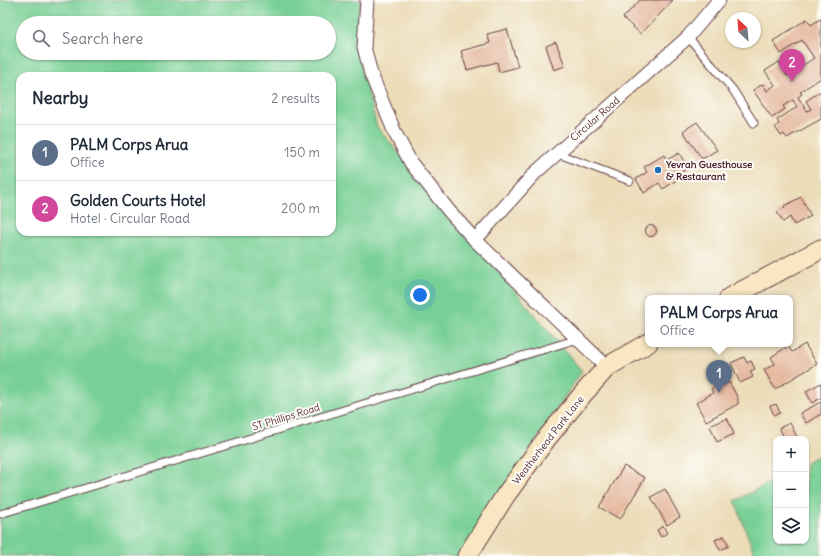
<!DOCTYPE html>
<html lang="en">
<head>
<meta charset="utf-8">
<style>
	:root { --surface:#fff; --page:#f2f2f3; --text:#1f2937; --muted:#747a83; --line:#e0e1e3; --accent:#1a73e8 }
	body { margin:0; font-family:Delius,sans-serif; background:var(--page); color:var(--text) }
	.controls { position:absolute; right:12px; bottom:12px; display:grid; overflow:hidden; border-radius:8px; box-shadow:0 1px 3px #0004 }
	.controls button { width:36px; height:36px; display:grid; place-items:center; padding:0; border:0; border-bottom:1px solid var(--line); background:var(--surface); color:var(--text); font:20px sans-serif }
	.compass { position:absolute; left:725px; top:12px; width:36px; height:36px; border-radius:50%; background:var(--surface); box-shadow:0 1px 3px #0004; rotate:334deg }
	.you { position:absolute; left:420px; top:295px; width:14px; height:14px; margin:-10px; border:3px solid #fff; border-radius:50%; background:#1a73e8; box-shadow:0 0 0 6px #1a73e833 }
	.badge { display:grid; place-items:center; width:26px; height:26px; border-radius:50%; background:var(--accent); color:#fff; font-size:13px; font-weight:700 }
	.pin { position:absolute; translate:-50% -33px; filter:drop-shadow(0 1px 2px #0008) }
	.pin::after { content:''; position:absolute; top:21px; width:14px; height:12px; background:inherit; clip-path:polygon(0 0,100% 0,50% 100%) }
	.popup { position:absolute; left:645px; top:295px; width:148px; height:52px; box-sizing:border-box; display:grid; place-content:center; border-radius:8px; background:var(--surface); filter:drop-shadow(0 1px 3px #0005); font-size:13px; white-space:nowrap; color:var(--muted) }
	.popup b { font-size:15px; color:var(--text) }
	.popup::after { content:''; position:absolute; left:50%; top:100%; margin-left:-8px; border:8px solid transparent; border-top-color:var(--surface) }
	.list { margin:0; padding:0; list-style:none }
	h2 { display:flex; justify-content:space-between; align-items:center; height:52px; margin:0; padding:0 16px; font-size:17px }
	h2 small { font-size:13px; font-weight:400; color:var(--muted) }
	.list li { display:grid; grid-template-columns:26px 1fr auto; gap:12px; align-items:center; box-sizing:border-box; height:56px; padding:0 16px; border-top:1px solid var(--line) }
	.list b { display:block; font-size:15px; white-space:nowrap }
	.list p { margin:0; font-size:13px; white-space:nowrap; color:var(--muted) }
	.list em { font-size:13px; font-style:normal; color:var(--muted) }
	.icon { flex:none; width:22px; height:22px; fill:none; stroke:currentColor; stroke-width:2; stroke-linecap:round; stroke-linejoin:round }
	.map { position:relative; flex:none; width:821px; height:556px; overflow:hidden }
	.search { position:absolute; background:var(--surface); box-shadow:0 1px 3px #0004; left:16px; top:16px; width:320px; height:44px; display:flex; align-items:center; gap:10px; box-sizing:border-box; padding:0 14px; border-radius:22px; color:var(--muted); font-size:15px }
	.panel { position:absolute; background:var(--surface); box-shadow:0 1px 3px #0004; left:16px; top:72px; width:320px; height:164px; border-radius:12px }
	.map>svg:first-child { display:block }
</style>
</head>
<body>
<div class="map">
<svg width="821" height="556" viewBox="0 0 821 556">
	<rect width="100%" height="100%" fill="#fdfcf7"/>
	<filter id="ink" filterUnits="userSpaceOnUse"><feTurbulence type="fractalNoise" baseFrequency=".025" numOctaves="2"/><feDisplacementMap in="SourceGraphic" scale="8" xChannelSelector="R" yChannelSelector="G"/><feConvolveMatrix kernelMatrix="1 2 1 2 8 2 1 2 1" color-interpolation-filters="sRGB"/></filter>
	<filter id="wash" filterUnits="userSpaceOnUse"><feTurbulence type="fractalNoise" baseFrequency=".012" numOctaves="4" result="noise"/><feDisplacementMap in="SourceGraphic" scale="16" xChannelSelector="R" yChannelSelector="G"/><feGaussianBlur stdDeviation="0.9" result="paint"/><feColorMatrix in="noise" values="0 0 0 0 0 0 0 0 0 0 0 0 0 0 0 0 0 1.4 0 .05"/><feComposite in="paint" operator="in"/></filter>
	<g filter="url(#wash)">
		<rect width="100%" height="100%" fill="#ecddb9"/>
		<g fill="#79d096" stroke="#627860" fill-rule="evenodd">
			<path d="M0 0H361L355 43 377 127 582 371 460 556H0ZM23 23H329V53H23ZM20 76H332V232H20Z"/>
			<polygon points="821,455 821,556 755,556 735,501 776,479 776,541 806,541 806,463"/>
		</g>
		<g id="blocks">
			<g fill="#e5b89e">
				<polygon points="640,0 673,0 641,34 623,18"/>
				<polygon points="807,19 811,25 820,19 821,20 821,78 800,92 802,94 798,97 807,111 811,109 806,101 821,91 821,119 787,138 784,134 781,136 775,127 779,124 777,120 797,107 793,100 783,106 785,109 772,118 753,90 763,84 767,91 775,85 765,71 779,62 787,76 814,58 802,40 781,54 773,41"/>
				<polygon points="507,29 518,67 499,72 497,62 467,70 461,51 490,43 487,34"/>
				<polygon points="556,42 565,66 554,70 546,46"/>
				<polygon points="697,122 717,150 702,159 683,131"/>
				<polygon points="679,153 688,168 674,176 677,180 663,189 659,183 644,193 636,179 647,172 644,167 664,155 667,160"/>
				<polygon points="801,197 811,216 794,225 790,217 783,222 777,212 785,207 784,206"/>
				<circle cx="651" cy="231" r="5.5"/>
				<polygon points="805,344 817,364 775,389 764,370 775,364 771,357 788,346 792,352"/>
				<polygon points="744,357 747,363 751,361 755,369 750,371 753,377 740,383 731,363"/>
				<polygon points="729,382 738,398 738,404 706,421 696,403 713,393 711,389 721,384 723,385"/>
				<polygon points="821,383 821,398 812,403 806,391"/>
				<polygon points="821,402 821,414 806,423 800,413"/>
				<polygon points="776,404 780,413 774,415 770,406"/>
				<polygon points="727,418 734,434 717,442 710,426"/>
				<polygon points="790,423 798,439 785,439 779,428"/>
				<polygon points="624,466 645,478 620,519 599,507"/>
				<polygon points="665,489 680,517 667,525 651,497"/>
				<polygon points="663,526 667,533 661,537 657,530"/>
				<polygon points="724,536 729,546 720,550 715,540"/>
			</g>
		</g>
	</g>
	<g filter="url(#ink)">
		<use href="#blocks" fill-opacity="0" stroke="#623c40" stroke-width="1"/>
		<g fill="none" stroke-linecap="round" stroke-linejoin="round">
			<defs>
				<g id="lane">
					<polyline points="688,37 733,90 754,123"/>
					<polyline points="556,153 630,181"/>
					<polyline points="0,514 578,339"/>
				</g>
				<g id="street">
					<polyline points="367,0 364,47 371,74 395,133 411,163 449,211 475,240 607,367"/>
					<polyline points="475,240 535,173 688,37 719,0"/>
				</g>
				<g id="secondary">
					<polyline points="729,298 821,249"/>
					<polyline points="467,556 505,496 547,438 583,394 607,367 648,343"/>
				</g>
			</defs>
			<use href="#lane" stroke="#623c40" stroke-width="9"/>
			<use href="#street" stroke="#623c40" stroke-width="15"/>
			<use href="#secondary" stroke="#623c40" stroke-width="21"/>
			<use href="#lane" stroke="#fff" stroke-width="7"/>
			<use href="#street" stroke="#fff" stroke-width="13"/>
			<use href="#secondary" stroke="#f9e7c3" stroke-width="19"/>
		</g>
	</g>
	<circle fill="#1f6fb2" stroke="#fdfcf7" stroke-width="1.5" cx="658" cy="170" r="4"/>
	<g text-anchor="middle" dominant-baseline="central" stroke-width="4" stroke-linejoin="round" paint-order="stroke">
		<g font-size="10" fill="#4a1f2b" stroke="#fdfcf7">
			<text transform="translate(595 119) rotate(-41)">Circular Road</text>
			<text transform="translate(286 417) rotate(-17)">ST Phillips Road</text>
			<text transform="translate(548 440) rotate(-52)">Weatherhead Park Lane</text>
		</g>
		<g font-size="10" font-weight="bold" fill="#4a1f2b" stroke="#fdfcf7" text-anchor="start">
			<text x="666" y="164">Yevrah Guesthouse<tspan x="666" dy="12">&amp; Restaurant</tspan></text>
		</g>
	</g>
</svg>
<div class="controls">
<button>+</button>
<button>−</button>
<button><svg class="icon" aria-label="layers" viewBox="0 0 24 24"><path d="M12 4l9 5-9 5-9-5zM3 14l9 5 9-5"/></svg></button>
</div>
<svg class="compass" viewBox="-18 -18 36 36"><path d="M0-13l5 13h-10z" fill="#e53935"/><path d="M0 13l5-13h-10z" fill="#747a83"/></svg>
<div class="you"></div>
<div class="pin badge" style="left:719px;top:393px;background:#5c6f8a">1</div>
<div class="popup"><b>PALM Corps Arua</b>Office</div>
<div class="pin badge" style="left:792px;top:82px;background:#d1479c">2</div>
<div class="search"><svg class="icon" aria-label="search" viewBox="0 0 24 24"><circle cx="10" cy="10" r="6"/><path d="M15 15l6 6"/></svg>Search here</div>
<section class="panel">
<h2>Nearby<small>2 results</small></h2>
<ul class="list">
<li><span class="badge" style="background:#5c6f8a">1</span><div><b>PALM Corps Arua</b><p>Office</p></div><em>150 m</em></li>
<li><span class="badge" style="background:#d1479c">2</span><div><b>Golden Courts Hotel</b><p>Hotel · Circular Road</p></div><em>200 m</em></li>
</ul>
</section>
</div>
</body>
</html>
